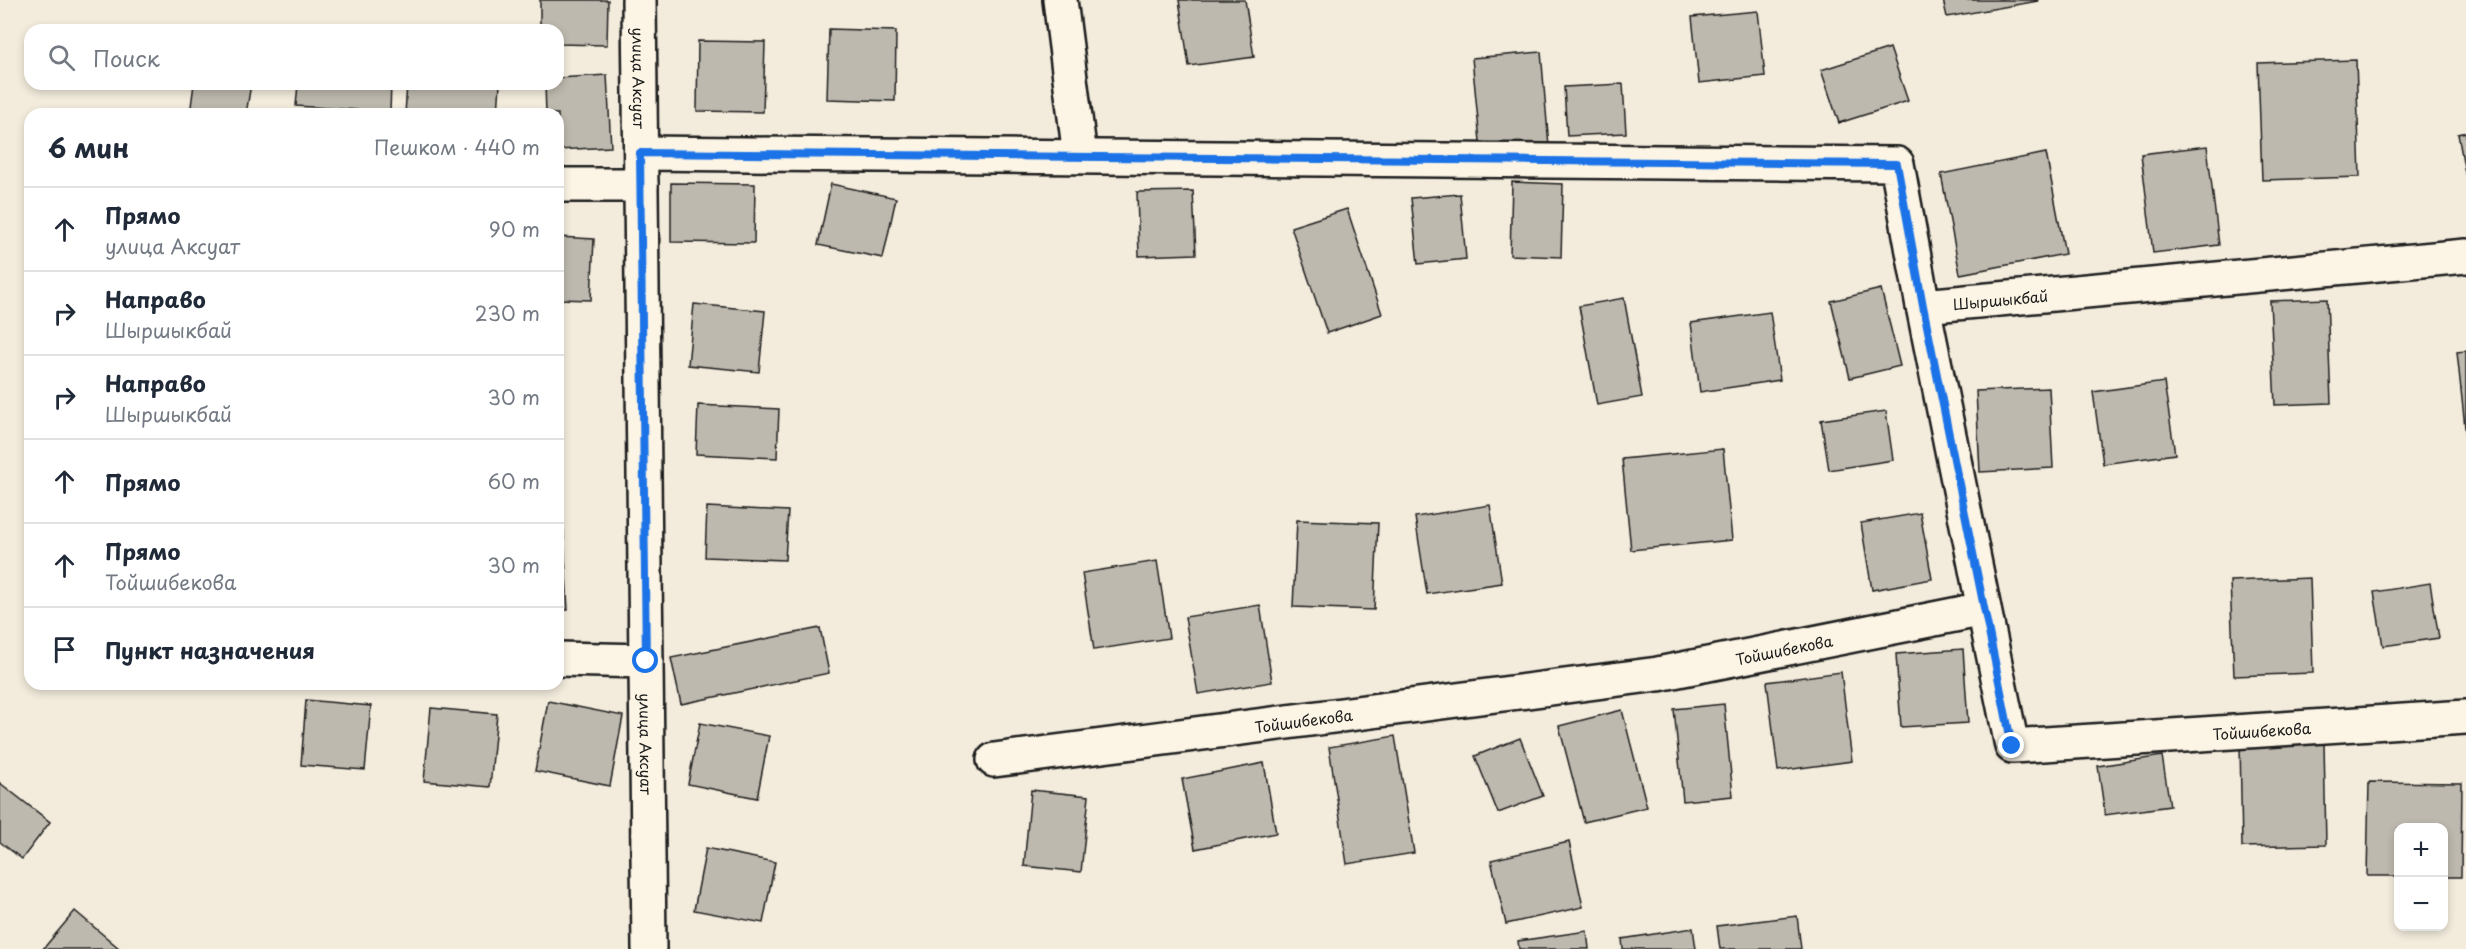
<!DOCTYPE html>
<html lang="ru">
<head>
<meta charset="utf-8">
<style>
	:root { --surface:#fff; --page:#f2f2f3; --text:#1f2937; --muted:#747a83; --line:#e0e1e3 }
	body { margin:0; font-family:"Playpen Sans",sans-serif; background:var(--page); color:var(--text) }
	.controls { position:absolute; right:18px; bottom:18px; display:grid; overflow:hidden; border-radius:12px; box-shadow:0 3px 9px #0003 }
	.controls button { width:54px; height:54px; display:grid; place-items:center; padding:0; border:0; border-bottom:2px solid var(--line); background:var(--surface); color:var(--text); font:30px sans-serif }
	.stop { position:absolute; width:18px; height:18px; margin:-14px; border:4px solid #1a73e8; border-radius:50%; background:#fff }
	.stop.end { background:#1a73e8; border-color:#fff; box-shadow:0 2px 6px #0008 }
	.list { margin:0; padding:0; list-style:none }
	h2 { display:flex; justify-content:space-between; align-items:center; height:78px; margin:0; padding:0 24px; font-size:26px }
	h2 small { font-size:20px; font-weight:400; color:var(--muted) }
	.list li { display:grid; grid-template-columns:39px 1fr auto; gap:18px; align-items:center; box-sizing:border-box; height:84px; padding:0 24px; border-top:2px solid var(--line) }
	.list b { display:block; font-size:22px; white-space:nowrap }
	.list p { margin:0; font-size:20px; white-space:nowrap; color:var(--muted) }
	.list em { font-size:20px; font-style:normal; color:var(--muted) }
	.icon { flex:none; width:33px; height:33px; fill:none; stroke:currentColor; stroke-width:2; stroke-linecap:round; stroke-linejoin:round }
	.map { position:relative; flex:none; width:2466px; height:949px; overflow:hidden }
	.search { position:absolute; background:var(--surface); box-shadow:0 3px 9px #0003; left:24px; top:24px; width:540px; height:66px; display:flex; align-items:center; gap:15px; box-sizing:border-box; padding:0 21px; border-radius:18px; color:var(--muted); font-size:22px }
	.panel { position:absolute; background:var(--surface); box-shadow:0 3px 9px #0003; left:24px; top:108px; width:540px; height:582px; border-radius:18px }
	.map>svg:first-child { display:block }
</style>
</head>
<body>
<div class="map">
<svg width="2466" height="949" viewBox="0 0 2466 949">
	<rect width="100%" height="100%" fill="#f3ecdd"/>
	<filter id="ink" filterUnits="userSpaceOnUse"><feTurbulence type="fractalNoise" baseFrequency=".0167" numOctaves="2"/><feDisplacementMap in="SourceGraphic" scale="12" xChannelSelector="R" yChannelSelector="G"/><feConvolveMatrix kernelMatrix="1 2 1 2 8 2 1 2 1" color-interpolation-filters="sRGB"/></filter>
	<g filter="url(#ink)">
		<g fill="#beb9ae" stroke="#1c1c1c" stroke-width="1.5">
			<polygon points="540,0 608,0 607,45 558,44 558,30 540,30"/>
			<polygon points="1179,0 1245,0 1254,57 1189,66"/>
			<polygon points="1943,0 2037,0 2038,1 1947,17"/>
			<polygon points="1758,11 1765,76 1699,83 1692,17"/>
			<polygon points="829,29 896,31 895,101 827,99"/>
			<polygon points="698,41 765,42 763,112 697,111"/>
			<polygon points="1890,48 1908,101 1839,123 1821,70"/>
			<polygon points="1541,52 1549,146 1481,152 1472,58"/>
			<polygon points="2356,60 2360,177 2262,180 2258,63"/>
			<polygon points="607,75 611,147 558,150 558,114 546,114 545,84 558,84 558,78"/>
			<polygon points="194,84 251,84 246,114 190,114"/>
			<polygon points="298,84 391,84 390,112 296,106"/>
			<polygon points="407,84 500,84 498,114 405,114"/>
			<polygon points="1623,84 1626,133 1567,136 1564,87"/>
			<polygon points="2466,132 2466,178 2458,134"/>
			<polygon points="2207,146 2219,245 2153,253 2141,154"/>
			<polygon points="2046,153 2065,254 1960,274 1941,174"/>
			<polygon points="1512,182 1563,184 1561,257 1510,255"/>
			<polygon points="671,183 755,184 754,243 671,242"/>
			<polygon points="831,184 896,198 883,258 818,245"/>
			<polygon points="1193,191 1196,254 1139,256 1137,192"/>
			<polygon points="1460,194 1466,259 1418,264 1411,198"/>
			<polygon points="1347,209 1382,314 1327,333 1291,227"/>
			<polygon points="558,237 594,239 591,300 558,299"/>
			<polygon points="1881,289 1900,366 1850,378 1831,301"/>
			<polygon points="1624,298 1642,397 1597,405 1579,306"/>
			<polygon points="2327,299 2331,403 2275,405 2270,301"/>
			<polygon points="694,304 765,311 759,372 688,365"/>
			<polygon points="1770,312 1780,380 1700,392 1691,323"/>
			<polygon points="2466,351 2466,437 2457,352"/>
			<polygon points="2164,382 2175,454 2103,464 2093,392"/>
			<polygon points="2049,388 2053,468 1980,472 1976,391"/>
			<polygon points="698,405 779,409 777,458 696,454"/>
			<polygon points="1886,411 1893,460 1829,470 1821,420"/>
			<polygon points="1723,449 1732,540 1631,550 1622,459"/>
			<polygon points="560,471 568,610 558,610 558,472"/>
			<polygon points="1490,505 1502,583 1427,594 1415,517"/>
			<polygon points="707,507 788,511 785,560 705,557"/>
			<polygon points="1920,513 1932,579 1872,590 1861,523"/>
			<polygon points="1297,520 1378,523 1374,610 1293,607"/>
			<polygon points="1157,561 1169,638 1094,650 1082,573"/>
			<polygon points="2310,578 2313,673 2234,676 2230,581"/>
			<polygon points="2430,583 2439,638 2383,646 2374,592"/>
			<polygon points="1260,605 1272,682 1198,694 1185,617"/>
			<polygon points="820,628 829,673 681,704 671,658"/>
			<polygon points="1963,649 1968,723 1901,727 1896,654"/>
			<polygon points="1841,672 1852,761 1778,771 1767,682"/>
			<polygon points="306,700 371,706 365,770 301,765"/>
			<polygon points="548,701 623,716 610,786 535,771"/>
			<polygon points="1724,704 1733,796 1683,801 1674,709"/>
			<polygon points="431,708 497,714 490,787 424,781"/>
			<polygon points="1622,710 1647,807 1584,822 1559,726"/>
			<polygon points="700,723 769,736 757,798 688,784"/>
			<polygon points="1395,736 1414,853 1347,864 1329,747"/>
			<polygon points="1520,738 1543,796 1498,813 1475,756"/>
			<polygon points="2324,743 2326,845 2242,847 2240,744"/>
			<polygon points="2162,756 2170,806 2105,815 2098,766"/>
			<polygon points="1264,763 1276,833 1195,849 1182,779"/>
			<polygon points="2369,782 2462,783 2461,877 2444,877 2444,828 2398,828 2398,876 2367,876"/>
			<polygon points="0,783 50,822 22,859 0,842"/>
			<polygon points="1031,790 1089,796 1081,872 1024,866"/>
			<polygon points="1569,842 1583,907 1506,924 1491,860"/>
			<polygon points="706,848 775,862 763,923 694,910"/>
			<polygon points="75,911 120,949 43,949"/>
			<polygon points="1797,916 1801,949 1720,949 1717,926"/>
			<polygon points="1693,928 1696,949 1623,949 1622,939"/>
			<polygon points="1587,931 1589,949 1519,949 1518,941"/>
		</g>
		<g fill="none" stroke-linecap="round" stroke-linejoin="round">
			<defs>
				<g id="minor">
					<path id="s1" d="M639 0 649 949"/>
					<polyline points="1060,0 1080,156"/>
					<path id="s2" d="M641 153 1897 164 1923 306 2466 256"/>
					<polyline points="558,185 641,185"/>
					<polyline points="1923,306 1984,609"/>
					<polyline points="558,659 646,661"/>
					<path id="s3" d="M994 760 1658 674 1984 609 2012 746 2466 717"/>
				</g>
			</defs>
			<use href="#minor" stroke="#1c1c1c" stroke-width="38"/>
			<use href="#minor" stroke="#fcf5e5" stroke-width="33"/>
		</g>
	</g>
	<g fill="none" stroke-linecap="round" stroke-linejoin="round" filter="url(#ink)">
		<polyline stroke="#1a73e8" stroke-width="8" points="646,661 640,153 1897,164 1923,306 2012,746"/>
	</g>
	<g text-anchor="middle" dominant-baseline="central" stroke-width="6" stroke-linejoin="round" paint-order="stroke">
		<g font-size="15" fill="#1c1c1c" stroke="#fcf5e5">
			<text stroke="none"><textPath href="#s1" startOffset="78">улица Аксуат</textPath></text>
			<text stroke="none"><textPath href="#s2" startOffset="1478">Шыршыкбай</textPath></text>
			<text stroke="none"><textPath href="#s3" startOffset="798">Тойшибекова</textPath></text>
			<text stroke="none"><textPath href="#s3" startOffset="312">Тойшибекова</textPath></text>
			<text stroke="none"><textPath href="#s3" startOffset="1392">Тойшибекова</textPath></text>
			<text stroke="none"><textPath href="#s1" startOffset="744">улица Аксуат</textPath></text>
		</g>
	</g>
</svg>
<div class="controls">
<button>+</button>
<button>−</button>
</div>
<div class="stop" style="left:646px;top:661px"></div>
<div class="stop end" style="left:2012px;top:746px"></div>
<div class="search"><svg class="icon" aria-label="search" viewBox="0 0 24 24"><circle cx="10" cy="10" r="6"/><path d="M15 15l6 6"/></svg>Поиск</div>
<section class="panel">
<h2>6 мин<small>Пешком · 440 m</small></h2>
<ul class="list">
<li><svg class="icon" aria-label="ahead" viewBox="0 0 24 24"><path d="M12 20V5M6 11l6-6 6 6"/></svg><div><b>Прямо</b><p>улица Аксуат</p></div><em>90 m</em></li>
<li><svg class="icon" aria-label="right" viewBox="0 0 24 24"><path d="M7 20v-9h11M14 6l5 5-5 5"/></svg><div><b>Направо</b><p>Шыршыкбай</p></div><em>230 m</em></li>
<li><svg class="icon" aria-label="right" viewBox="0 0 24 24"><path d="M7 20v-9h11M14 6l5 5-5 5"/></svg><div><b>Направо</b><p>Шыршыкбай</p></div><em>30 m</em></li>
<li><svg class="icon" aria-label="ahead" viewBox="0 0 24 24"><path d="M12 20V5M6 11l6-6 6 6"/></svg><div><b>Прямо</b></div><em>60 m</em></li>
<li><svg class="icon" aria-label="ahead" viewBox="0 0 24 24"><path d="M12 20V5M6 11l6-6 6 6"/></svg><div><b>Прямо</b><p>Тойшибекова</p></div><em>30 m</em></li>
<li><svg class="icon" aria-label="arrive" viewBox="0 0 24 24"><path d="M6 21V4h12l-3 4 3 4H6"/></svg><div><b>Пункт назначения</b></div></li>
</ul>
</section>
</div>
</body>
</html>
